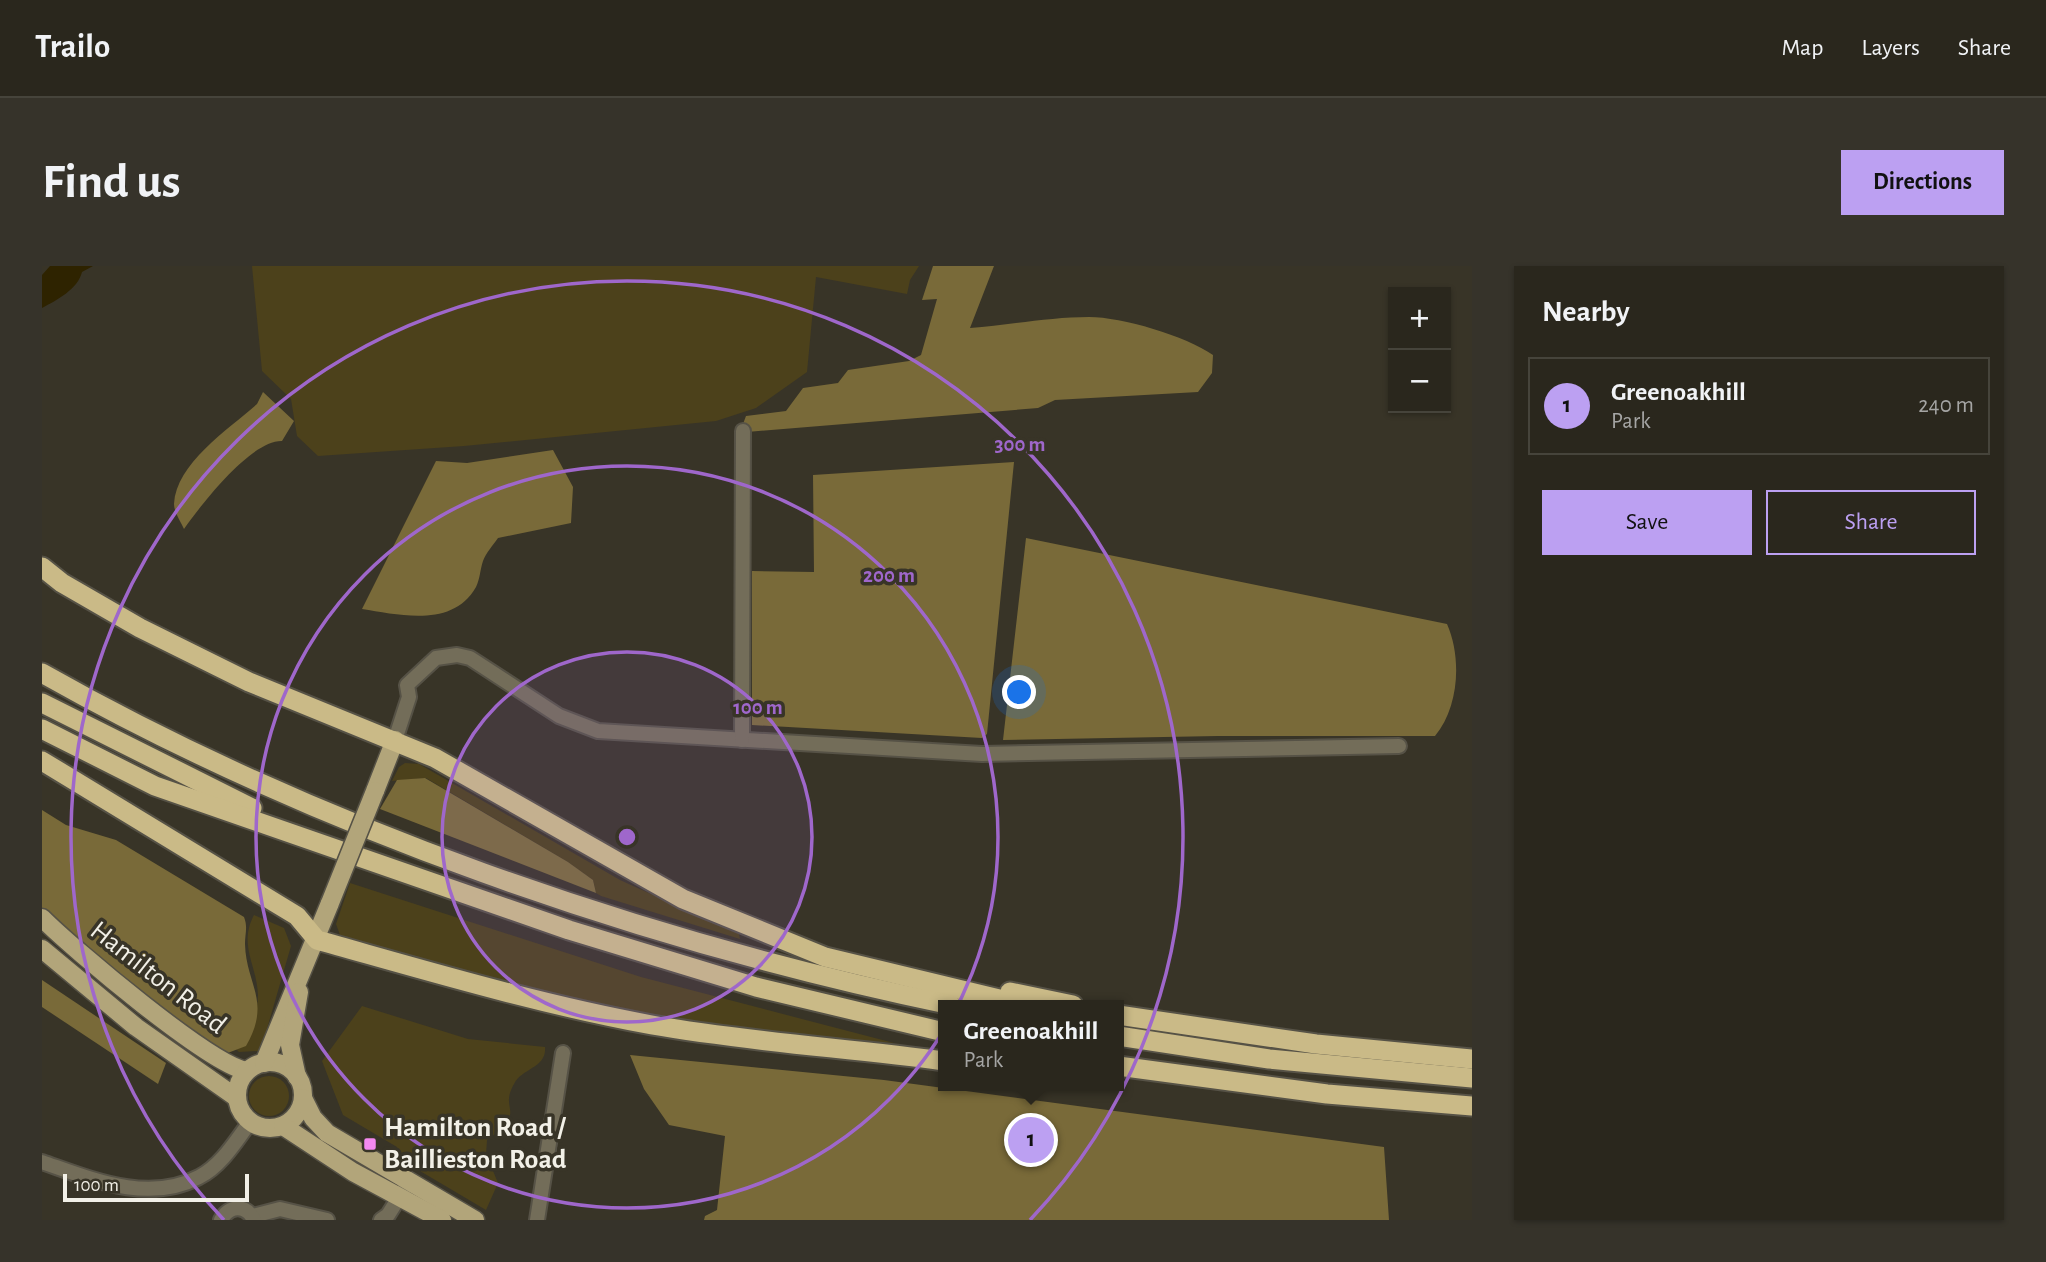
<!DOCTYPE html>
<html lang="en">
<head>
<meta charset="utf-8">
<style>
	:root { --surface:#2a271d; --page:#36332a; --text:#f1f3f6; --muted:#a5a5a4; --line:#46443b; --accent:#bca0f2 }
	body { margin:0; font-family:"Alegreya Sans",sans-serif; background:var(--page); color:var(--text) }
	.controls { position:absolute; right:21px; top:21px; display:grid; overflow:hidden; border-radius:0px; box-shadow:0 2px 5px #0004 }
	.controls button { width:63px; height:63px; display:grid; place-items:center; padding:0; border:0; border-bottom:2px solid var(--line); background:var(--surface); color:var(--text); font:35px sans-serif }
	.scale { position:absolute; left:21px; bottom:18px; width:186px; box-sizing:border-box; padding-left:7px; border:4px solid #f2f0e7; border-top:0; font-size:19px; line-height:24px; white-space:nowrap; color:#f2f0e7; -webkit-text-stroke:5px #383427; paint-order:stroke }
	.you { position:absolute; left:978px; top:427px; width:24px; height:24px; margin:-18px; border:5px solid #fff; border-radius:50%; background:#1a73e8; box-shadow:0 0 0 10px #1a73e833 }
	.badge { display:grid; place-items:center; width:46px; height:46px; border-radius:50%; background:var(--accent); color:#111; font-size:23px; font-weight:700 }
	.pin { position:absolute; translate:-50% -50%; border:4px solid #fff; box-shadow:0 2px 7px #0006 }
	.popup { position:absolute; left:896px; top:734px; width:186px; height:91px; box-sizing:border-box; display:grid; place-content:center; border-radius:0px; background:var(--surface); filter:drop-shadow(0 2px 5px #0005); font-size:23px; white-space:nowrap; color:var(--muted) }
	.popup b { font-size:26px; color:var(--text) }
	.popup::after { content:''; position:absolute; left:50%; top:100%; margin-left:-14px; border:14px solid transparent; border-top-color:var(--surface) }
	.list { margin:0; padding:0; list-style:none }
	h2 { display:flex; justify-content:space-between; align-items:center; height:91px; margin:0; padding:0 28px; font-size:30px }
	h2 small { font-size:23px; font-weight:400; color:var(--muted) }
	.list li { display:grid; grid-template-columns:46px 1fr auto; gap:21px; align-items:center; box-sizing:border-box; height:98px; margin:0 14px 14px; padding:0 14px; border:2px solid var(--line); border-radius:0px }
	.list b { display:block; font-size:26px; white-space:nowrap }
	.list p { margin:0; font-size:23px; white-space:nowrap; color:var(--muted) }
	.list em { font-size:23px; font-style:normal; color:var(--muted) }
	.actions { display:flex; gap:14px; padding:21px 28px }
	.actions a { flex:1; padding:16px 0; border:2px solid var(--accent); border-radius:0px; text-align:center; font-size:24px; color:var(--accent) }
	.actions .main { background:var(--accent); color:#111 }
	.map { position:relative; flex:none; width:1430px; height:954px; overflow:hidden; border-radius:0px }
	header { display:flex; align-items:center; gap:42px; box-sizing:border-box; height:98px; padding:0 35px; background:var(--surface); border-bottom:2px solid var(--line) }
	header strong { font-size:33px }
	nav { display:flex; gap:38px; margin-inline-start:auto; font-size:24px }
	.intro { display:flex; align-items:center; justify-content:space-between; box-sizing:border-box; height:168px; padding:0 42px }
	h1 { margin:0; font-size:49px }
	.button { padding:18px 32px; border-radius:0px; background:var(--accent); color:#111; font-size:24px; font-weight:700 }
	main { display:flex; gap:42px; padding:0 42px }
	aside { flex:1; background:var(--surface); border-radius:0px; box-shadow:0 2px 5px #0004 }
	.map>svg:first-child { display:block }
</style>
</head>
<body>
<header>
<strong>Trailo</strong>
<nav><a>Map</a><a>Layers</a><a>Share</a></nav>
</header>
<div class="intro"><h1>Find us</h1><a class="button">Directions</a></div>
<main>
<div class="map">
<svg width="1430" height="954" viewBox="0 0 1430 954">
	<rect width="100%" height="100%" fill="#383427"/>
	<g fill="#4c411b">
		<polygon points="210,0 877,0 868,14 865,28 774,11 765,106 714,142 674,155 422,180 276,190 255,170 249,133 220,105"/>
		<polygon points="363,497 377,498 578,614 697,668 698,673 559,630 554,627 551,614 526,596 384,512 350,515 357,501"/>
		<polygon points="308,617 599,711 852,777 677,763 529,736 313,676 298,669 294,658"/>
		<path d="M212 649 242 662 249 680 220 780 216 785 197 786 194 783 205 777C209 762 216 744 216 729 215 699 196 679 212 649Z"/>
		<path d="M320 740 426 773 503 781C505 802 480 802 472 818 456 846 487 843 445 874L444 888 456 917 444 944 351 889 355 881 301 849 280 795Z"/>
		<circle cx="227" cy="830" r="20"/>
	</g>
	<g fill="#796a39">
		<path d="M891 0H952L928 62C967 59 1008 51 1047 51 1080 51 1144 70 1171 89L1170 107 1156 126 1013 134 996 142 705 166 701 158 704 150 744 145 761 122 796 117 806 104 867 95 879 89 895 33 880 34Z"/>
		<path d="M221 126 252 155 240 175C209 174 159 239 142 263 139 256 132 246 132 238 134 197 187 163 215 138Z"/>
		<path d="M511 184 531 221 529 257 456 272C451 279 444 287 441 295 438 304 438 313 434 321 411 362 358 349 320 343L394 195 425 197Z"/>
		<polygon points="972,196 945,468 940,472 710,459 710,305 772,306 771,209"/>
		<path d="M984 272 1405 358C1420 392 1417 441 1393 470H1176L961 474Z"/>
		<polygon points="383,512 526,596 551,614 554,627 338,543 355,514"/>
		<path d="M0 544 24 559 74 574 202 651C206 661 203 667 203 678 204 719 230 735 204 780L183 788 172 783 26 669 0 643Z"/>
		<polygon points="0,714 124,797 116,818 0,741"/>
		<polygon points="588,789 842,814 1342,881 1347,954 662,954 663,950 675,944 683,870 627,859 602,823"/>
	</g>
	<path fill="#2e2300" d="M8 0H51L40 6C36 23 15 34 0 42V9Z"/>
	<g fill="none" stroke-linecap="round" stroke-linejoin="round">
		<defs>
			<g id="minor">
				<polyline points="353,474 367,431 365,419 394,392 415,389 428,392 517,450 556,465 940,488 1357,480"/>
				<polyline points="700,474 701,165"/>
				<path d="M0 896C49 913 106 938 157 911 179 900 194 875 208 856"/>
				<polyline points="211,950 238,943 285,954"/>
				<path d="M179 954C187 939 204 938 212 954"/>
				<polyline points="339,954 346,949 363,922"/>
				<polyline points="495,954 521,787"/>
			</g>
			<g id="major">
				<polyline points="333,525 353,474"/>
				<path d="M0 652C31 683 168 799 205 805"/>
				<polyline points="0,683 94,761 195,832"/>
				<circle cx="228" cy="829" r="33"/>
				<polyline points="222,797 288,637"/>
				<polyline points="255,811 248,779 257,726"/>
				<polyline points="261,832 271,852 285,867 433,954"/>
				<polyline points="241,860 311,906 400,954"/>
			</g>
			<g id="highway">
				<polyline points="0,301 20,317 98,362 207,416 393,492 641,633 783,691 982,739"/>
				<path d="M0 407C272 561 604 676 909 739"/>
				<polyline points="0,437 210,542"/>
				<polyline points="0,463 113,520 527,664 714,721 902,766"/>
				<path d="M0 495 255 650 275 674C386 705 496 738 610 759 707 776 805 782 902 795"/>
				<polyline points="968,726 1031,739"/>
				<polyline points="1076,749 1274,778 1430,793"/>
				<polyline points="1076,770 1227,793 1430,812"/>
				<polyline points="1076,800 1285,828 1430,840"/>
			</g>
		</defs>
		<use href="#minor" stroke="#565246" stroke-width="18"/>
		<use href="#major" stroke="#565246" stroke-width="21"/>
		<use href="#highway" stroke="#565246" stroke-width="23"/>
		<use href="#minor" stroke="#736d59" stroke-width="14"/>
		<use href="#major" stroke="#b2a57a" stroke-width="18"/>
		<use href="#highway" stroke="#caba87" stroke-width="19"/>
		<defs>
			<polyline id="major-bridge" points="288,637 333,525"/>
		</defs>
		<use href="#major-bridge" stroke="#565246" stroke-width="21" stroke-linecap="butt"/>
		<use href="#major-bridge" stroke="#b2a57a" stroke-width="18"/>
	</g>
	<circle cx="585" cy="571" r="185" fill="#9f67cb" fill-opacity=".12"/>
	<g fill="none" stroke="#9f67cb" stroke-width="3.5">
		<circle cx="585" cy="571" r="185"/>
		<circle cx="585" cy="571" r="371"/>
		<path d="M182 954A556 556 0 1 1 988 954"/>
	</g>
	<rect fill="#f489f0" stroke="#383427" stroke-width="2.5" x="321" y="871" width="14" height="14" rx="3.5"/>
	<g text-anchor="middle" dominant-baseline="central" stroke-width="7" stroke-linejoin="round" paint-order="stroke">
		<g font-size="28" fill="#f2f0e7" stroke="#383427">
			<text transform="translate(116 712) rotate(38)">Hamilton Road</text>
		</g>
		<g font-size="28" font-weight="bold" fill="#f2f0e7" stroke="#383427" text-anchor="start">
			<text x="342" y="862">Hamilton Road /<tspan x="342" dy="32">Baillieston Road</tspan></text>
		</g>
	</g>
	<circle cx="585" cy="571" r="10" fill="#9f67cb" stroke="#383427" stroke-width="3.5"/>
	<g font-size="21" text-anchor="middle" font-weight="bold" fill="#9f67cb" stroke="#383427" stroke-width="7" stroke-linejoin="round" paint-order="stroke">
		<text x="978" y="185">300 m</text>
		<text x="847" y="316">200 m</text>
		<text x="716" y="448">100 m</text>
	</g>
</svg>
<div class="controls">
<button>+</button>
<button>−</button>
</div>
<div class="scale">100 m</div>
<div class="you"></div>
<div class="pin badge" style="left:989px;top:874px">1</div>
<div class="popup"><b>Greenoakhill</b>Park</div>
</div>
<aside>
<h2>Nearby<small></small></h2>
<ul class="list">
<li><span class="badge">1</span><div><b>Greenoakhill</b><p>Park</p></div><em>240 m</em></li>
</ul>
<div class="actions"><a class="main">Save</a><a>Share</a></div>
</aside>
</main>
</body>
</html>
